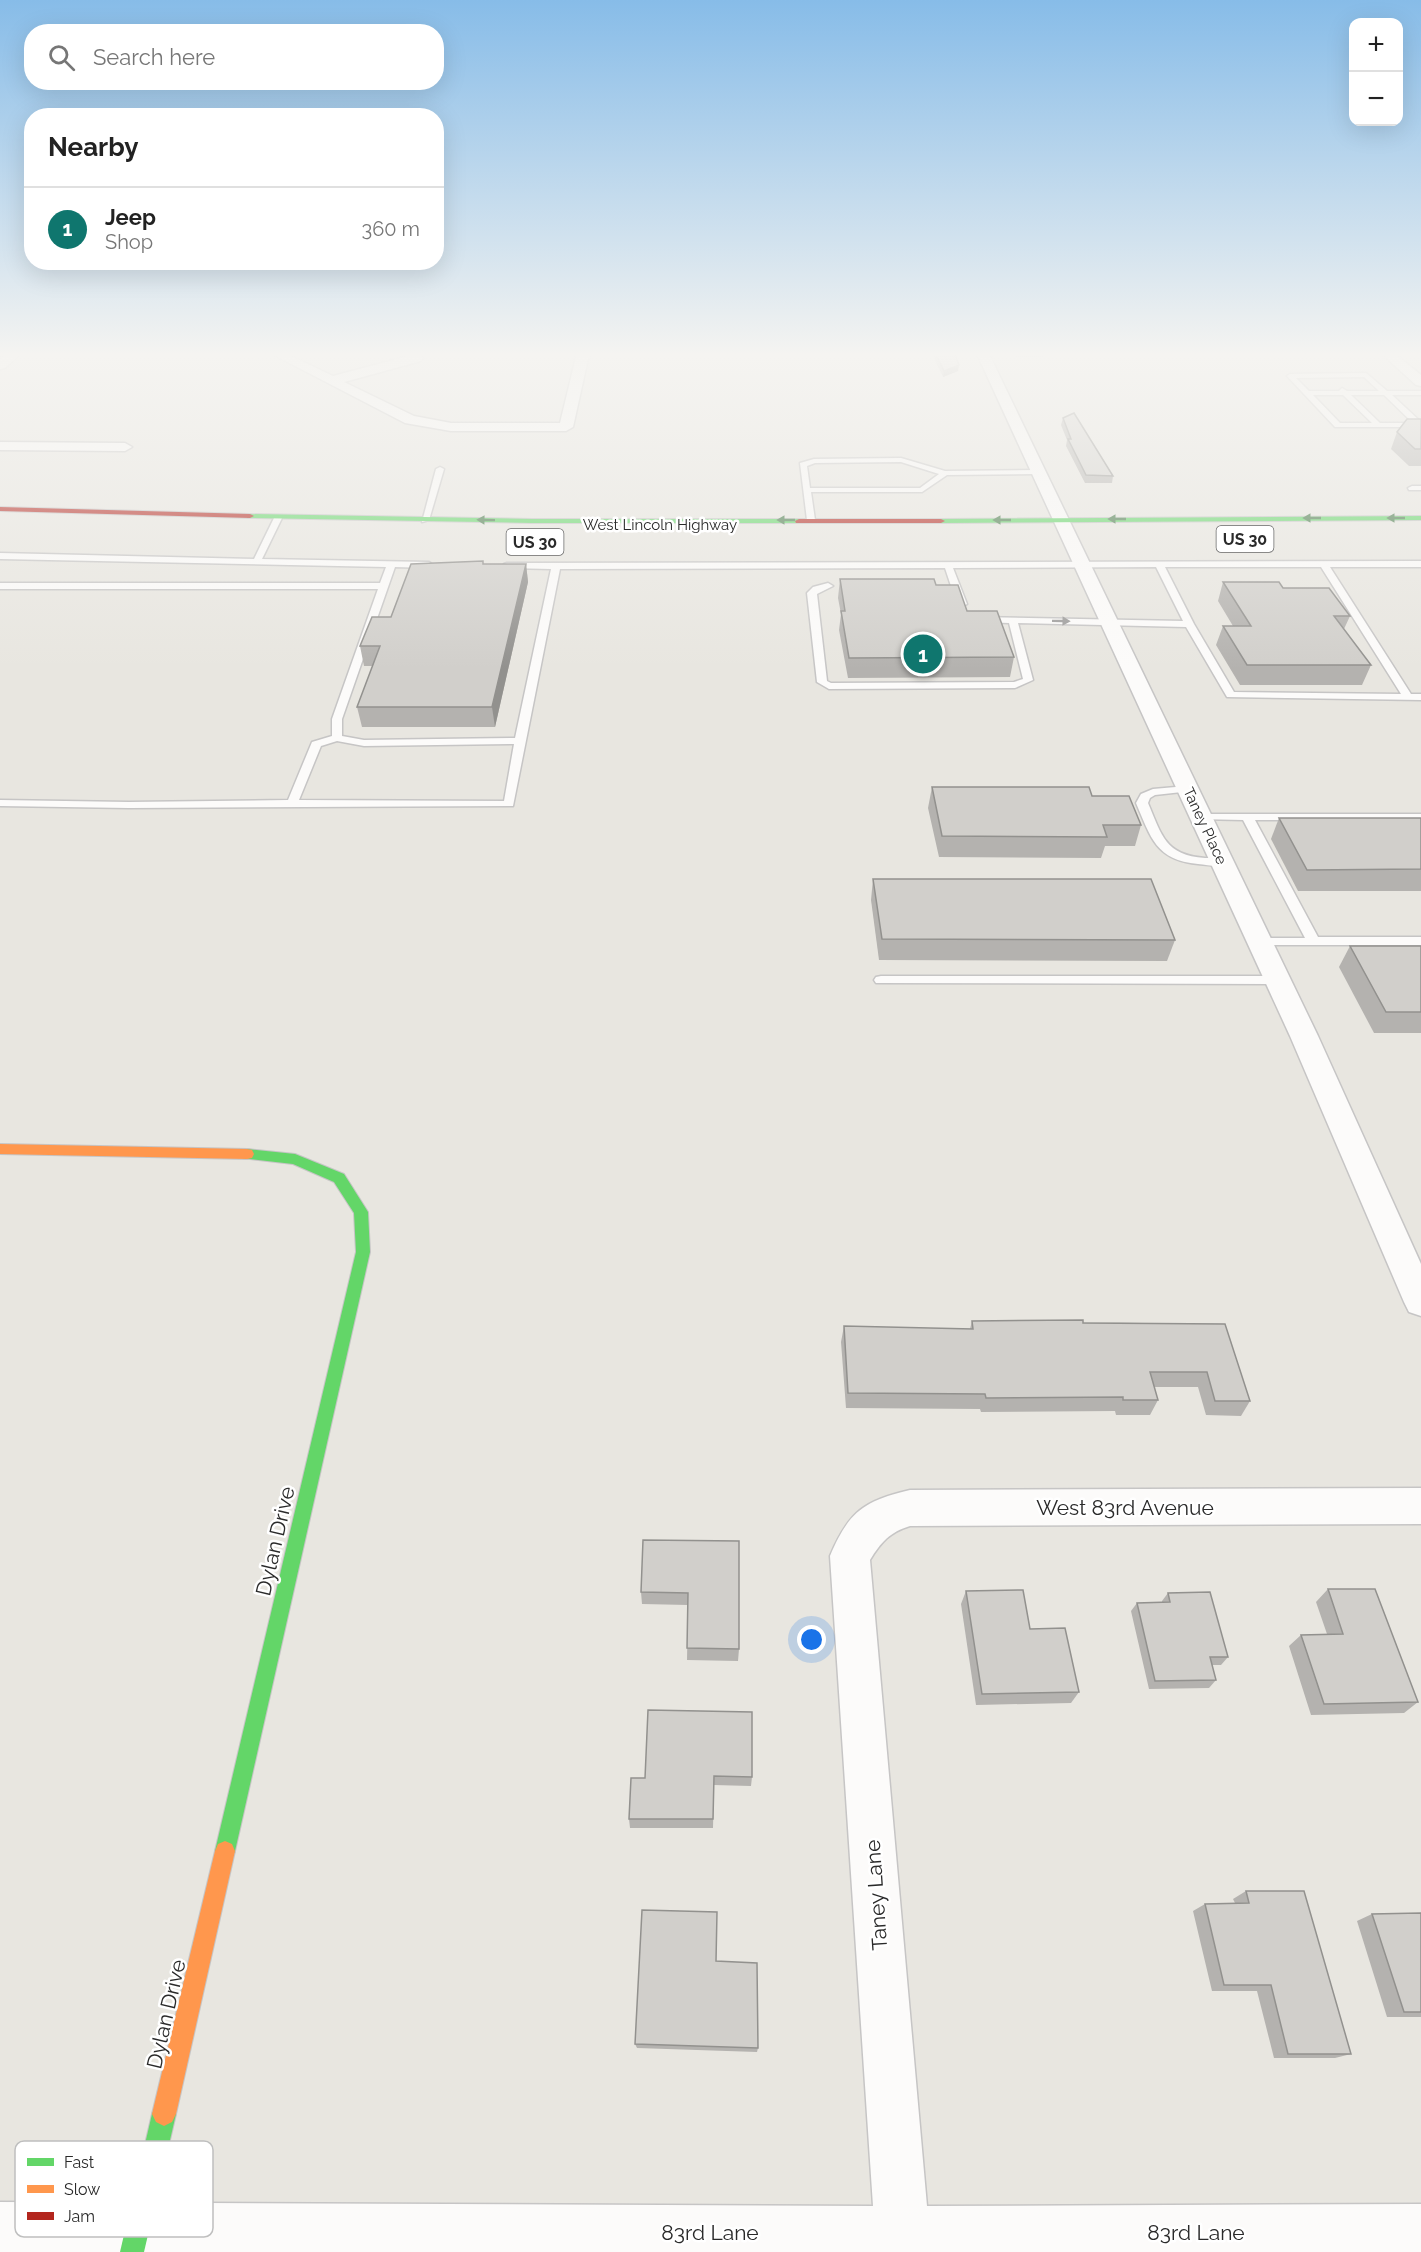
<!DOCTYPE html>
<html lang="en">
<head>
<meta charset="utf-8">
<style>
	:root { --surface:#fff; --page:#f6f6f6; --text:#222; --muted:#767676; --line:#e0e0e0; --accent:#0f766e }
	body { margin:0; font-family:Raleway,sans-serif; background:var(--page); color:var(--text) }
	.controls { position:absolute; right:18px; top:18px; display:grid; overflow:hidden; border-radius:12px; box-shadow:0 6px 24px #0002 }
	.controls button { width:54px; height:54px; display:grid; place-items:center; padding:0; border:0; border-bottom:2px solid var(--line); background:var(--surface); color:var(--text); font:30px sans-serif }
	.you { position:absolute; left:812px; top:1640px; width:21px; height:21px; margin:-15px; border:4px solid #fff; border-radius:50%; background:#1a73e8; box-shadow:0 0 0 9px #1a73e833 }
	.badge { display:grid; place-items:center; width:39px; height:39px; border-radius:50%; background:var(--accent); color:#fff; font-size:20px; font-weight:700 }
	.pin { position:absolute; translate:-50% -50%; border:3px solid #fff; box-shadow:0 2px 6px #0006 }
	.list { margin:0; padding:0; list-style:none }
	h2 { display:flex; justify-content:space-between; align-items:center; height:78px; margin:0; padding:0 24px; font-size:26px }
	h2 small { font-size:20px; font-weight:400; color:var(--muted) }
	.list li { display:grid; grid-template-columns:39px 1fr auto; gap:18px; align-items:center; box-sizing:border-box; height:84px; padding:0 24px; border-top:2px solid var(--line) }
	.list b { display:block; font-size:22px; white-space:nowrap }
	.list p { margin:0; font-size:20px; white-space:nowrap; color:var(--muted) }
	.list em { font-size:20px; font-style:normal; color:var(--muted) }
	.icon { flex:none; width:33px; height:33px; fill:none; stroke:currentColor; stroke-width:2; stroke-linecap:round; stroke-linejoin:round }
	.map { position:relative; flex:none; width:1421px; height:2252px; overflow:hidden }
	.search { position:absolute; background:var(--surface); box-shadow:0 6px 24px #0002; left:24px; top:24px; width:420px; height:66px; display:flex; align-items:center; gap:15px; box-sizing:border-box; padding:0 21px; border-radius:24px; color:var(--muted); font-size:22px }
	.panel { position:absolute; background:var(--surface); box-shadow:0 6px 24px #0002; left:24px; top:108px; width:420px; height:162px; border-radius:24px }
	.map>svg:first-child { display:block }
</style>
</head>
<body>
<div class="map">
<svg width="1421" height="2252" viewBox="0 0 1421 2252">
	<rect width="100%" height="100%" fill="#e8e6e0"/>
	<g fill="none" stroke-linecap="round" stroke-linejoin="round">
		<defs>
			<g id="lane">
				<path d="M1366 373 1387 391H1421V395H1392L1421 422V427H1335L1287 376 1290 374ZM1364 377 1379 391H1347L1342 388 1339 391H1309L1296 378ZM1313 395H1343L1372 423H1340ZM1351 395H1384L1413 423H1380Z"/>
				<path d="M901 458 945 471 1038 470 1042 472 1038 474 947 475 922 492H811L815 520 811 522 807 520 800 463 814 459ZM901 462 939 474 920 488H810L807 466 815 463Z"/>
				<polygon points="440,467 444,469 429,520 422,522 436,469"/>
				<polygon points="1412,486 1421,486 1421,490 1409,490 1408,488"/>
				<path d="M278 516 282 518 262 559 429 562 433 565 429 568 395 567 342 719V736L364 740 515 738 551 569 504 568V564L507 563 1421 561V567H1330L1411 694H1421V700L1227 697 1186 627 1018 623 1033 680 1015 688 829 689 817 682 807 593 813 587 828 583 833 586 817 594 827 681 831 683 1014 682 1023 679 1009 623 980 622 975 619 977 617 1183 621 1156 567 953 568 967 604 962 607 957 604 945 568 560 569 513 806 129 808 0 806V800L129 802 288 800 312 742 332 736V719L378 589H0V583H380L386 567 0 559V553L254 559 274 518ZM1165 567H1321L1401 694 1234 692 1194 624ZM337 741 364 746 514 744 504 801 299 800 321 746Z"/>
				<path d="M1187 786 1193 789 1191 791 1155 795 1150 798 1148 803C1162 836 1165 855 1205 858 1213 858 1222 857 1228 862L1226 865C1217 867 1207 865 1198 864 1156 860 1151 838 1136 803L1141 794 1153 789Z"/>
				<polygon points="1200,814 1421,814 1421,820 1255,820 1318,937 1421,937 1421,945 1254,945 1253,942 1259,938 1305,938 1243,820 1196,819 1194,817"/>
				<polygon points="881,976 1278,976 1285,980 1278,984 876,983 874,980 876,977"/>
			</g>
			<g id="street">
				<polygon points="6,354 20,354 5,368 0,369 0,359"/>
				<polygon points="272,354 287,354 333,376 416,354 421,355 423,358 421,361 344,382 414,416 451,423 560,423 576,357 578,354 592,354 588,359 573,427 566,431 451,431 405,423"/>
				<polygon points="977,354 989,354 1318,1036 1421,1264 1421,1316 1409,1312 1404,1302 1290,1036"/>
				<polygon points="1382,354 1395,354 1421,375 1421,386 1416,385"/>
				<polygon points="0,442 125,443 132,447 125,451 0,450"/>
				<path d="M1421 1488V1524L910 1526C890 1532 881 1542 870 1560L927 2206 1421 2204V2252H0V2202L873 2206 830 1556C849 1511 864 1501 910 1490Z"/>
			</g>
			<g id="fast">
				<polygon points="247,514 532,519 799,519 803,521 799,523 532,523 250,518 247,518"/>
				<polygon points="1421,516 1421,520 941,523 937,521 941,519"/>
				<polygon points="247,1149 295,1154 344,1174 368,1212 370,1252 235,1851 232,1858 225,1861 218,1858 215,1851 356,1252 354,1213 334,1182 293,1164 242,1158 240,1154 242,1150"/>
				<polygon points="164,2102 172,2106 176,2114 144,2252 120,2252 152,2114 156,2106"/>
			</g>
			<g id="slow">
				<polygon points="0,1144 247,1149 252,1150 254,1154 252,1158 247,1159 0,1154"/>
				<polygon points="225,1841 232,1844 235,1851 176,2114 172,2122 164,2126 156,2122 152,2114 215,1851 218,1844"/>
			</g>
			<g id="jam">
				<polygon points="0,507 250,514 254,516 250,518 0,511"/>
				<polygon points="799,519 941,519 945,521 941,523 796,523 795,521"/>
			</g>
		</defs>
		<use href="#lane" stroke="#c6c5c5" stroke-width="3"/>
		<use href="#street" stroke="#c6c5c5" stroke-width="3"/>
		<use href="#fast" stroke="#c6c5c5" stroke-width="2"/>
		<use href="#slow" stroke="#c6c5c5" stroke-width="2"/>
		<use href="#jam" stroke="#c6c5c5" stroke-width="2"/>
		<use href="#lane" fill="#fcfbfa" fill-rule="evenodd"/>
		<use href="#street" fill="#fcfbfa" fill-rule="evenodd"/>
		<use href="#fast" fill="#63d668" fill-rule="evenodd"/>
		<use href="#slow" fill="#ff974d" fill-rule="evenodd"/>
		<use href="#jam" fill="#b3261e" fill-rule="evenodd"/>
	</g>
	<g fill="#b4b2af">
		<polygon points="932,354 955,354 958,371 943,377"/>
		<polygon points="1015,354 1045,354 1044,357 1017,357"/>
		<polygon points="1063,418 1113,476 1112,483 1085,483 1066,446 1067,440 1061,425"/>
		<polygon points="1421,419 1421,466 1409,466 1391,449 1397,432"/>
		<polygon points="484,564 526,564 528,582 495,727 362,727 357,707 373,666 364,666 360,646 391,617"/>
		<polygon points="840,579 936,585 967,611 1014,657 1010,677 848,678 839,630 841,614 838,598"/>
		<polygon points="1223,582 1283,588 1350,616 1344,629 1371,665 1362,685 1240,685 1216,645 1223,626 1233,626 1218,601"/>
		<polygon points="932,787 1141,825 1135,846 1105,846 1101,858 939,857 928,808"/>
		<polygon points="1279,818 1421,818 1421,891 1298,891 1271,839"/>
		<polygon points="873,879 1175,940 1167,961 879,960 871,900"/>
		<polygon points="1350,946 1421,946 1421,1033 1374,1033 1339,967"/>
		<polygon points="972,1321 1225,1324 1250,1401 1241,1416 1206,1415 1198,1387 1154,1387 1158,1400 1150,1415 1116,1415 1115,1411 981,1412 980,1409 846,1408 841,1342 844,1326 970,1329"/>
		<polygon points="643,1540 739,1649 738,1661 687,1660 688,1605 642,1604 641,1592"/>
		<polygon points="1328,1589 1418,1702 1404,1713 1311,1715 1289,1646 1301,1635 1327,1634 1316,1602"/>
		<polygon points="966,1591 1030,1629 1079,1692 1071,1703 976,1705 961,1604"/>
		<polygon points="1168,1593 1228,1657 1221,1665 1212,1665 1216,1680 1209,1688 1149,1689 1131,1611 1137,1603 1162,1603 1162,1601"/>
		<polygon points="648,1710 752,1777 751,1786 714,1785 713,1828 630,1828 629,1819 645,1778"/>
		<polygon points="1246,1891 1351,2054 1335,2058 1274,2058 1257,1991 1212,1991 1193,1911 1205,1904 1235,1903 1233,1899"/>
		<polygon points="1421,1913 1421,2017 1387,2017 1357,1921 1372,1914"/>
		<polygon points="716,1961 758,2048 757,2052 637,2048 635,2044"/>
	</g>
	<g fill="#92918e">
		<polygon points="959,365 958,371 943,377 944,371"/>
		<polygon points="526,564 528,582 495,727 492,707"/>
	</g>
	<g fill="#d1cfcb" stroke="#92918e" stroke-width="1.5">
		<polygon points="936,354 955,354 959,365 944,371"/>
		<polygon points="1074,413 1113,476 1086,475 1068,439 1071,439 1063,418"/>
		<polygon points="1407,419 1421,419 1421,449 1415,449 1397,432"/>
		<polygon points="483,561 483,564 526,564 492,707 357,707 380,646 360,646 372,617 391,617 411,564"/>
		<polygon points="840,579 934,579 936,585 958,585 967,611 997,611 1014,657 849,658 841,611 845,611"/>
		<polygon points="1223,582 1279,582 1283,588 1329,588 1350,616 1334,616 1371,665 1247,665 1223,626 1251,626"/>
		<polygon points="932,787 1089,787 1092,796 1129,796 1141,825 1103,825 1107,837 942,836"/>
		<polygon points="1279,818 1421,818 1421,869 1307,870"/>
		<polygon points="873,879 1151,879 1175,940 882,939"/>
		<polygon points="1350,946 1421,946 1421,1012 1386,1012"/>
		<polygon points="1083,1320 1083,1323 1225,1324 1250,1401 1215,1401 1207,1372 1150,1372 1158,1400 1123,1400 1123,1397 986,1398 985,1394 848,1393 844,1326 973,1329 972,1321"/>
		<polygon points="643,1540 739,1541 739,1649 687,1648 688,1593 641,1592"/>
		<polygon points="1328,1589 1375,1589 1418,1702 1324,1704 1301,1635 1343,1634"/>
		<polygon points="1023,1590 1030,1629 1065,1628 1079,1692 982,1694 966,1591"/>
		<polygon points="1210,1592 1228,1657 1210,1657 1216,1680 1155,1681 1137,1603 1170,1602 1168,1593"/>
		<polygon points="648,1710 752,1712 752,1777 714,1776 713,1819 629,1819 631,1778 645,1778"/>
		<polygon points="1246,1891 1304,1891 1351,2054 1288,2054 1271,1985 1224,1985 1205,1904 1249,1903"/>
		<polygon points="642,1910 717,1912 716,1961 757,1963 758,2048 635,2044"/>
		<polygon points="1421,1913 1421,2012 1404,2012 1372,1914"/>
	</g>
	<defs><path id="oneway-solid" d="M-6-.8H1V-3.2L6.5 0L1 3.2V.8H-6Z" transform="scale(1.5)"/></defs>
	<g fill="#447746">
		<use href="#oneway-solid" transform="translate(1312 518) rotate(180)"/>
		<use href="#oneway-solid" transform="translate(1396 518) rotate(180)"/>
		<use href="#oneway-solid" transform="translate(1117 519) rotate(180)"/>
		<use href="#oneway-solid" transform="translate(486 520) rotate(-179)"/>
		<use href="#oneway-solid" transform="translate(786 520) rotate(180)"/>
		<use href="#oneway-solid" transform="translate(1002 520) rotate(180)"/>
	</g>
	<use fill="#9e9d9c" href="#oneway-solid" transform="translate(1061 621) rotate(1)"/>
	<linearGradient id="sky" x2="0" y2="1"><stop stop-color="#87bce8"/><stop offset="0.53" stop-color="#f5f4f1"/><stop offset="1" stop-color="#f5f4f1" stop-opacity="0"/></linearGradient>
	<rect width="1421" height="669" fill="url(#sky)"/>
	<g text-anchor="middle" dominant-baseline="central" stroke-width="5" stroke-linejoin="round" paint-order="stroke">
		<g font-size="15" fill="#2a2a2a" stroke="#fff">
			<text x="660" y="525">West Lincoln Highway</text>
			<text transform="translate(1205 826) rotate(65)">Taney Place</text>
		</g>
		<g fill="#fff" stroke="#6a6a6a" stroke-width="1.5">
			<rect x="1216.5" y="526" width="57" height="26" rx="4.5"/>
			<rect x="506.5" y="529" width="57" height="26" rx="4.5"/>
		</g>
		<g font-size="16" font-weight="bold" fill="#2a2a2a">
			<text x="1245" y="539">US 30</text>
			<text x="535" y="542">US 30</text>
		</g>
		<g font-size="21" fill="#2a2a2a" stroke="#fff">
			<text x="1125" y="1507">West 83rd Avenue</text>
			<text transform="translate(275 1541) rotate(-77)">Dylan Drive</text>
			<text transform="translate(876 1895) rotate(-94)">Taney Lane</text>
			<text transform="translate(166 2014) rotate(-77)">Dylan Drive</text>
			<text x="710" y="2232">83rd Lane</text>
			<text x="1196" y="2232">83rd Lane</text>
		</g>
	</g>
	<rect x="15" y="2141" width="198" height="96" rx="9" fill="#fff" stroke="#bfbfbf" stroke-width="1.5"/>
	<rect x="27" y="2158" width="27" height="8" fill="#63d668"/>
	<rect x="27" y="2185" width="27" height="8" fill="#ff974d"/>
	<rect x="27" y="2212" width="27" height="8" fill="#b3261e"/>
	<g font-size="16" fill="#2a2a2a">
		<text x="64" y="2168">Fast</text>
		<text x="64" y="2195">Slow</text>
		<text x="64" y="2222">Jam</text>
	</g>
</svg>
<div class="controls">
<button>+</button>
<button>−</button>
</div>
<div class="you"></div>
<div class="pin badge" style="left:923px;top:654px">1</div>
<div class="search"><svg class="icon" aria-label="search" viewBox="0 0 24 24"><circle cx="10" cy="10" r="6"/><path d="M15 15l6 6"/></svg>Search here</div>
<section class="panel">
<h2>Nearby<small></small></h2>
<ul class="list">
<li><span class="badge">1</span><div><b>Jeep</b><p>Shop</p></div><em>360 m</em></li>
</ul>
</section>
</div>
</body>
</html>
